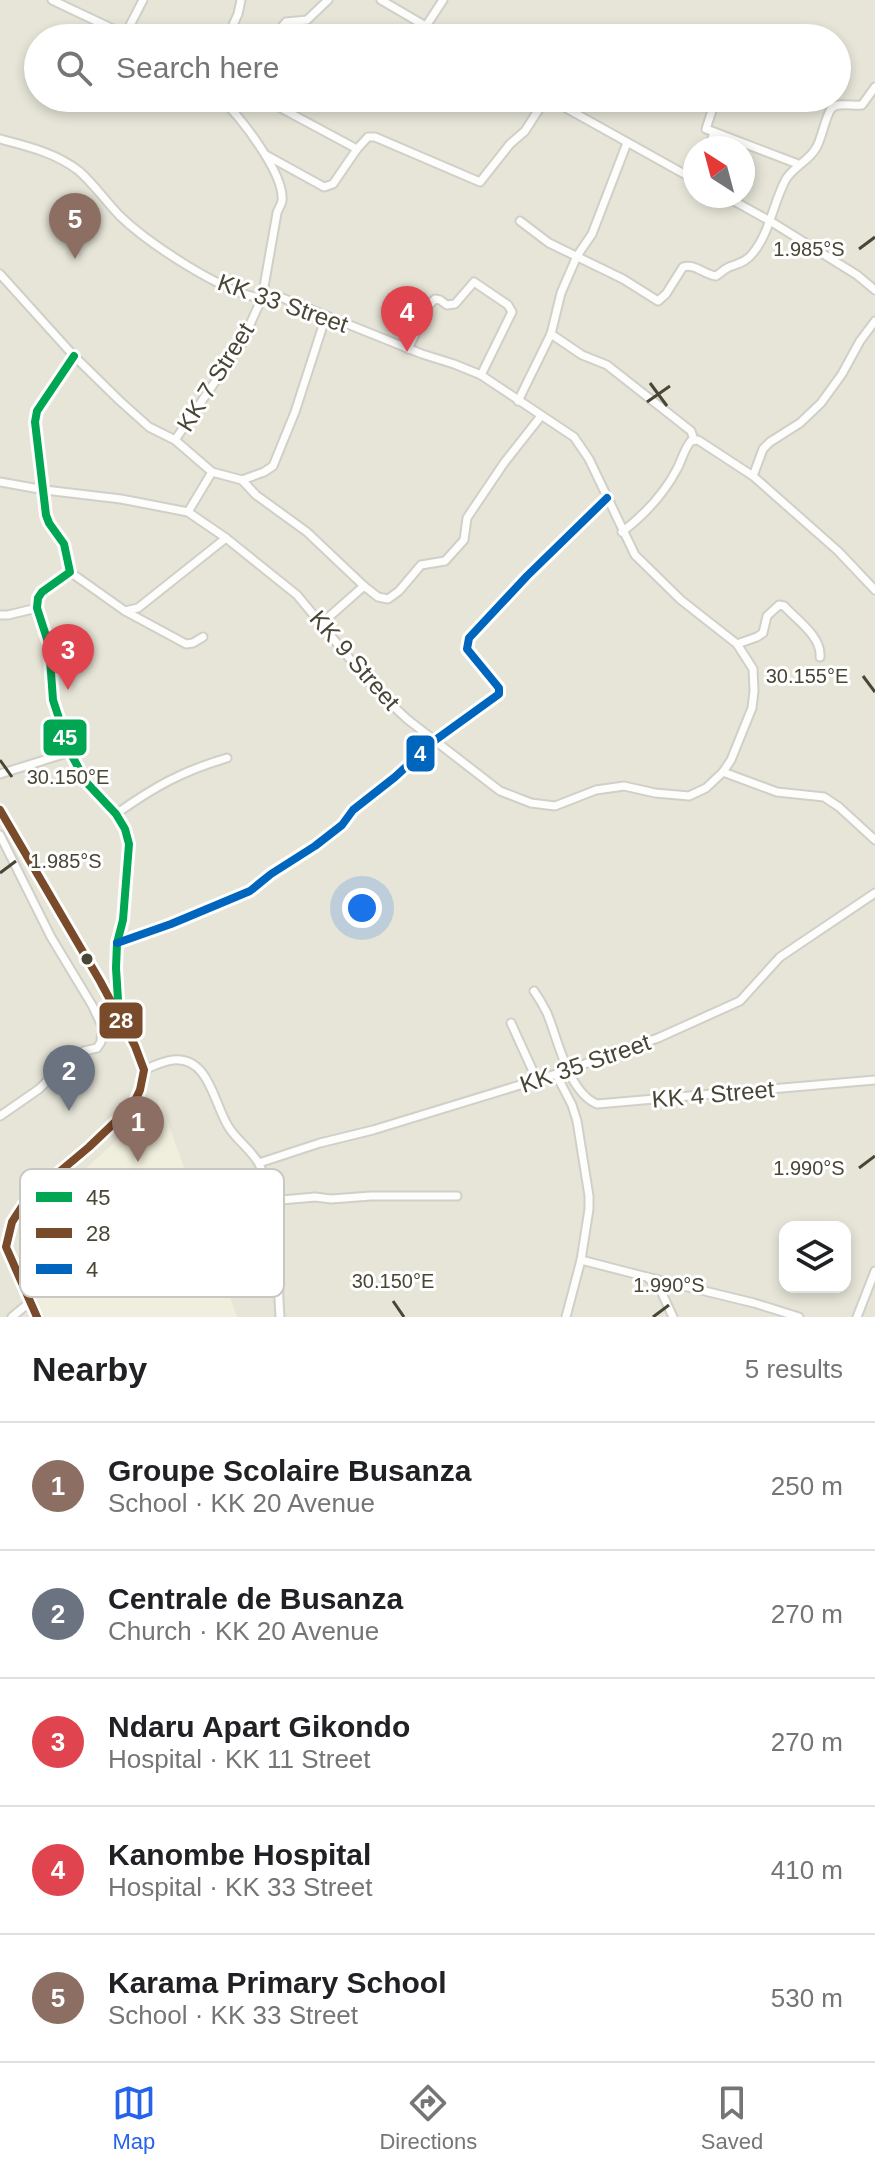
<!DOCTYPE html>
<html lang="en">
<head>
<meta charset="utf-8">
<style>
	:root { --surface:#fff; --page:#f6f6f6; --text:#202124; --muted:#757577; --line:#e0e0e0; --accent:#2563eb }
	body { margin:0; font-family:Arial,sans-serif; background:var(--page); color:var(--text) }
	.controls { position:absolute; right:24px; bottom:24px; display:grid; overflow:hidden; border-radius:16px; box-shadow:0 4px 12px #0003 }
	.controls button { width:72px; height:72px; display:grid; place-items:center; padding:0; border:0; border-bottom:2px solid var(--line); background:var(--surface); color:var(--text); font:40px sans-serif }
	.compass { position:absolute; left:683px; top:136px; width:72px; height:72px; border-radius:50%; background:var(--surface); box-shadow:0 4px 12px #0003; rotate:324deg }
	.you { position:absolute; left:362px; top:908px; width:28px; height:28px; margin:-20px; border:6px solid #fff; border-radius:50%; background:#1a73e8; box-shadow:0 0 0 12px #1a73e833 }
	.badge { display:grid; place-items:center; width:52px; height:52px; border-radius:50%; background:var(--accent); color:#fff; font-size:26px; font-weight:700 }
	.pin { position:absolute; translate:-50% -66px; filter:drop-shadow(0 2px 4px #0008) }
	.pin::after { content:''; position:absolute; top:42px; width:28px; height:24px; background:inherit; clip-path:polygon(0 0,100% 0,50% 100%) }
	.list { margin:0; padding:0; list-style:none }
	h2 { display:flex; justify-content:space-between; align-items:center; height:104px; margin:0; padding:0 32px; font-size:34px }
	h2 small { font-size:26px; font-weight:400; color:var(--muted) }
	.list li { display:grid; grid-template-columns:52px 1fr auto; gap:24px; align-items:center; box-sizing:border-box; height:128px; padding:0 32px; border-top:2px solid var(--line) }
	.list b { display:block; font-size:30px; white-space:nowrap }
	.list p { margin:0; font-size:26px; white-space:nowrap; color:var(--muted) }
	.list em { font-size:26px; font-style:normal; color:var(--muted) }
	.icon { flex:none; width:44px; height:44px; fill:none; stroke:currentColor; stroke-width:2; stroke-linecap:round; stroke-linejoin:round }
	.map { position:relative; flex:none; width:875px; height:1317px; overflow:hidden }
	.search { position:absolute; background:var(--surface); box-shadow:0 4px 12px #0003; left:24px; right:24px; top:24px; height:88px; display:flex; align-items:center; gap:20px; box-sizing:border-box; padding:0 28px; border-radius:44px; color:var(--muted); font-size:30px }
	.sheet { height:744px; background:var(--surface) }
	nav { display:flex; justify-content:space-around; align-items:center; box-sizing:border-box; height:112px; border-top:2px solid var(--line); background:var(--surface); font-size:22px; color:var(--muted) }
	nav a { display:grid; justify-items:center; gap:4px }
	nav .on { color:var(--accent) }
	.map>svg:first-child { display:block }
</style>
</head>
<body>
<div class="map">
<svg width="875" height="1317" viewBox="0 0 875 1317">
	<rect width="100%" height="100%" fill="#f2f1eb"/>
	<path fill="#e6e5d8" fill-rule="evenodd" d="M0 0H875V1317H0ZM38 38H837V98H38ZM695 148H743V196H695ZM785 1227H845V1287H785Z"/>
	<polygon fill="#f0efdd" points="160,1100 237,1317 45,1317 21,1263 19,1239 27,1223"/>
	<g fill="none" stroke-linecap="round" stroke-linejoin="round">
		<defs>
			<g id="minor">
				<polyline points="52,0 132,38"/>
				<polyline points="381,0 446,38"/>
				<polyline points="426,26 443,0"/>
				<polyline points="125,35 143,0"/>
				<polyline points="227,38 238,14 241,0"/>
				<polyline points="272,38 286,22 307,20 328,0"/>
				<polyline points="262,98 357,149"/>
				<polyline points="548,98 695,180"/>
				<polyline points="714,132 706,129 716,98"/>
				<path d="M0 139C27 146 56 153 79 171 94 184 106 202 120 216 148 243 224 294 262 298 268 299 275 298 280 297L422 354 454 364 481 375 574 437 589 459 635 555 681 600 737 644 753 669 754 691 752 708 731 760 723 772"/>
				<polyline points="709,148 714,132 798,164"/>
				<polyline points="266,155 324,187 333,184 357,149 368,137 375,137 480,182 510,144 525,131 546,98"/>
				<polyline points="725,196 770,221 857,275 875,290"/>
				<path d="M520 221 549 243 623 279 658 301 666 294 683 267C695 263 704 275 716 276 721 273 726 267 732 266 740 263 747 261 753 253 770 232 773 203 786 179 795 165 809 161 816 148 822 139 826 113 832 108 837 102 854 106 862 105L875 87"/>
				<polyline points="0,274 74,356 120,401 149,427 175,440 212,472 188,512"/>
				<polyline points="551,334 582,355 607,365 691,431 694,440"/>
				<polyline points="408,349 429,305 435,299 440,300 447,305 455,304 474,282 508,305 512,312 481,375"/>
				<polyline points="74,356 37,411 35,422 46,515 49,523 64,544 70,572 42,592 38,598 37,608 49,645 53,700 70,752 86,782 116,814 125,829 129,844 123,920 117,943 116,968 118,1010"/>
				<polyline points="518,401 551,334 561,293 577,256 592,234 627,143"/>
				<path d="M175 440 241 344 262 298 277 213C278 209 281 206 282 201 285 174 240 116 220 98"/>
				<polyline points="212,472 242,480 264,472 273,466 295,412 326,316"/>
				<polyline points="753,476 763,449 770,442 800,423 821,403 842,374 860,341 875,321"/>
				<polyline points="242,480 256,495 307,532 364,586 322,623"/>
				<polyline points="0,482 45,490 121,499 188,512 226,538 297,595 374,688 407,719 500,791 531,803 555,806 596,790 624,786 655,793 689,796 706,788 723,772 777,792 824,797 839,807 875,840"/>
				<path d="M622 532C644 515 664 494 677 469 682 460 684 449 691 441L698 440 753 476 838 551 875 590"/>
				<polyline points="70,572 125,611 138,608 226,538"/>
				<polyline points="364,586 378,597 388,599 399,591 421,565 445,561 464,540 467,518 473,509 504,463 541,416"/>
				<polyline points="125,611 186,644 193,643 203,637"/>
				<polyline points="0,615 8,615 37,608"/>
				<path d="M737 644 757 637 763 633 767 616 779 605 784 606C797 620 822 637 820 657"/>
				<polyline points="0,774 70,752"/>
				<path d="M116 814C154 787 182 771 227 758"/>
				<polyline points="0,835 51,937 92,1005 102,1026 101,1042 97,1048 84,1051 69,1060 39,1089 0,1116"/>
				<polyline points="117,943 171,924 250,891 271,874 315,846 342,825 353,810 395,777 434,741 499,694 499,688 467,649 469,638 527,576 607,498"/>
				<path d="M534 991C539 998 543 1005 547 1013 558 1039 568 1092 597 1104L875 1080"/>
				<polyline points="511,1023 537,1080"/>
				<path d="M144 1070C153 1066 163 1061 173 1060 209 1056 214 1104 228 1126 236 1140 252 1150 259 1164 278 1202 277 1274 280 1317"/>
				<polyline points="556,1074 572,1105 577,1121 589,1196 589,1209 581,1260 566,1317"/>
				<polyline points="259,1163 320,1143 373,1130 556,1074 658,1038 740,1001 780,957 875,893"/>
				<polyline points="270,1201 315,1197 331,1199 371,1196 457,1196"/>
				<polyline points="581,1260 647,1277 660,1289 673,1317"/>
				<polyline points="647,1277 754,1303 799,1317"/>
				<polyline points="12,1317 30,1302"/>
				<polyline points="857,1317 875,1271"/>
			</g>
			<polyline id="secondary" points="0,810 100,981 135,1046 144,1070 140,1090 133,1105 89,1147 27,1199 12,1222 6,1247 37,1317"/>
		</defs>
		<use href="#minor" stroke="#d0cfc8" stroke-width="11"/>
		<use href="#secondary" stroke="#d2d1c2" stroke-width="14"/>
		<use href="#minor" stroke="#fdfdfc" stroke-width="7"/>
		<use href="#secondary" stroke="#f7f6ef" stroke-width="10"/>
		<defs>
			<polyline id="bus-1" points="74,356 37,411 35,422 46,515 49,523 64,544 70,572 42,592 38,598 37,608 49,645 53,700 70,752 86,782 116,814 125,829 129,844 123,920 117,943 116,968 119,1016"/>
			<polyline id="bus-2" points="0,810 100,981 135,1046 144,1070 140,1090 133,1105 89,1147 27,1199 12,1222 6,1247 37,1317"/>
			<polyline id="bus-3" points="117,943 171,924 250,891 271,874 315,846 342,825 353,810 395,777 434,741 499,694 499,688 467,649 469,638 527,576 607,498"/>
		</defs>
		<use href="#bus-1" stroke="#fff" stroke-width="14"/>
		<use href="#bus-2" stroke="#fff" stroke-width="14"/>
		<use href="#bus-3" stroke="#fff" stroke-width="14"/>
		<use href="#bus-1" stroke="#00a651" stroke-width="8"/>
		<use href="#bus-2" stroke="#7a4b2a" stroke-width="8"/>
		<use href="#bus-3" stroke="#0065bd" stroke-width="8"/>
	</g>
	<path fill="none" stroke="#494636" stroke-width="3" d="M859 249 875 237M650 383 667 406M647 402 670 386M863 676 875 692M0 760 12 777M0 873 16 861M859 1168 875 1156M393 1301 404 1317M653 1317 669 1305"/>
	<circle fill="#494636" stroke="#fff" stroke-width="3" cx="87" cy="959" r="7"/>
	<g text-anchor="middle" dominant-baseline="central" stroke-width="6" stroke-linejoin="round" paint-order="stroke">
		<g font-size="24" fill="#494636" stroke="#fff">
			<text transform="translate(283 303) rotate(19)">KK 33 Street</text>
			<text transform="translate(215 377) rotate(-58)">KK 7 Street</text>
			<text transform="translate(355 660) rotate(49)">KK 9 Street</text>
			<text transform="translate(585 1063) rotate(-19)">KK 35 Street</text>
			<text transform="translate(713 1094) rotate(-5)">KK 4 Street</text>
		</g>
	</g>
	<rect x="20" y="1169" width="264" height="128" rx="12" fill="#fff" stroke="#c8c8c3" stroke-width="2"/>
	<rect x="36" y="1192" width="36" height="10" fill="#00a651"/>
	<rect x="36" y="1228" width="36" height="10" fill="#7a4b2a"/>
	<rect x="36" y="1264" width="36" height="10" fill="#0065bd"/>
	<g font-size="22" fill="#494636">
		<text x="86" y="1205">45</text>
		<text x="86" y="1241">28</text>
		<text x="86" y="1277">4</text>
	</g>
	<g font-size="20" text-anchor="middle" fill="#494636" stroke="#fff" stroke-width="6" stroke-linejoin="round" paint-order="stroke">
		<text x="809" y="256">1.985°S</text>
		<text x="807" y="683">30.155°E</text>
		<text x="68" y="784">30.150°E</text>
		<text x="66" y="868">1.985°S</text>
		<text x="809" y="1175">1.990°S</text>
		<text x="393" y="1288">30.150°E</text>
		<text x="669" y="1292">1.990°S</text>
	</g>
	<g stroke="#fff" stroke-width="3">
		<rect x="42" y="718" width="46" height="39" rx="8" fill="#00a651"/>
		<rect x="405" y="734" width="31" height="39" rx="8" fill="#0065bd"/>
		<rect x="98" y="1001" width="46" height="39" rx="8" fill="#7a4b2a"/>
	</g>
	<g font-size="22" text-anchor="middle" font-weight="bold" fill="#fff">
		<text x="65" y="745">45</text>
		<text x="420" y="761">4</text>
		<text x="121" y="1028">28</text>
	</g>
</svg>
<div class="controls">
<button><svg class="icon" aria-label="layers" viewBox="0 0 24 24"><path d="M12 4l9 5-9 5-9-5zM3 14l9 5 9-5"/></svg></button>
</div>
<svg class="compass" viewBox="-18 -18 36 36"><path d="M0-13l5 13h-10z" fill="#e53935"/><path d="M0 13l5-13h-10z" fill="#757577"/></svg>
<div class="you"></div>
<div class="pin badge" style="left:138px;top:1162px;background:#8d6e63">1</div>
<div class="pin badge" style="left:69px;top:1111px;background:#6b7280">2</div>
<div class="pin badge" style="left:68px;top:690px;background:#e0444e">3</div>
<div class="pin badge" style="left:407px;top:352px;background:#e0444e">4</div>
<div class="pin badge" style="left:75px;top:259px;background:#8d6e63">5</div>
<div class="search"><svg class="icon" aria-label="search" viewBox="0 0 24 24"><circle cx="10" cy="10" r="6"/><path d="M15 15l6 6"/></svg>Search here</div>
</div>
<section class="sheet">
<h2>Nearby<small>5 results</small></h2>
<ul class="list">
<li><span class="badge" style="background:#8d6e63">1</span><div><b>Groupe Scolaire Busanza</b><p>School · KK 20 Avenue</p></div><em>250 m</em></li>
<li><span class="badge" style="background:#6b7280">2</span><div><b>Centrale de Busanza</b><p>Church · KK 20 Avenue</p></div><em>270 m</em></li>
<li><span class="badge" style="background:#e0444e">3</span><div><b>Ndaru Apart Gikondo</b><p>Hospital · KK 11 Street</p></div><em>270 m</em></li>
<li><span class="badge" style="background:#e0444e">4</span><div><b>Kanombe Hospital</b><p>Hospital · KK 33 Street</p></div><em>410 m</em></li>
<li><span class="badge" style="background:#8d6e63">5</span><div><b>Karama Primary School</b><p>School · KK 33 Street</p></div><em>530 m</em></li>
</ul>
</section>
<nav>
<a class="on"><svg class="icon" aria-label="map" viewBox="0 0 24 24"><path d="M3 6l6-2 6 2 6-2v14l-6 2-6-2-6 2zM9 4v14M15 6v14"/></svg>Map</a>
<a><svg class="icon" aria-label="directions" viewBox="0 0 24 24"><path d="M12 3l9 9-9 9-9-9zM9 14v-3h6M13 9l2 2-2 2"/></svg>Directions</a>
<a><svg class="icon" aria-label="saved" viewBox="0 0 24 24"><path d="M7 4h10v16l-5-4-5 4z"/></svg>Saved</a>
</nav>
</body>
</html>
